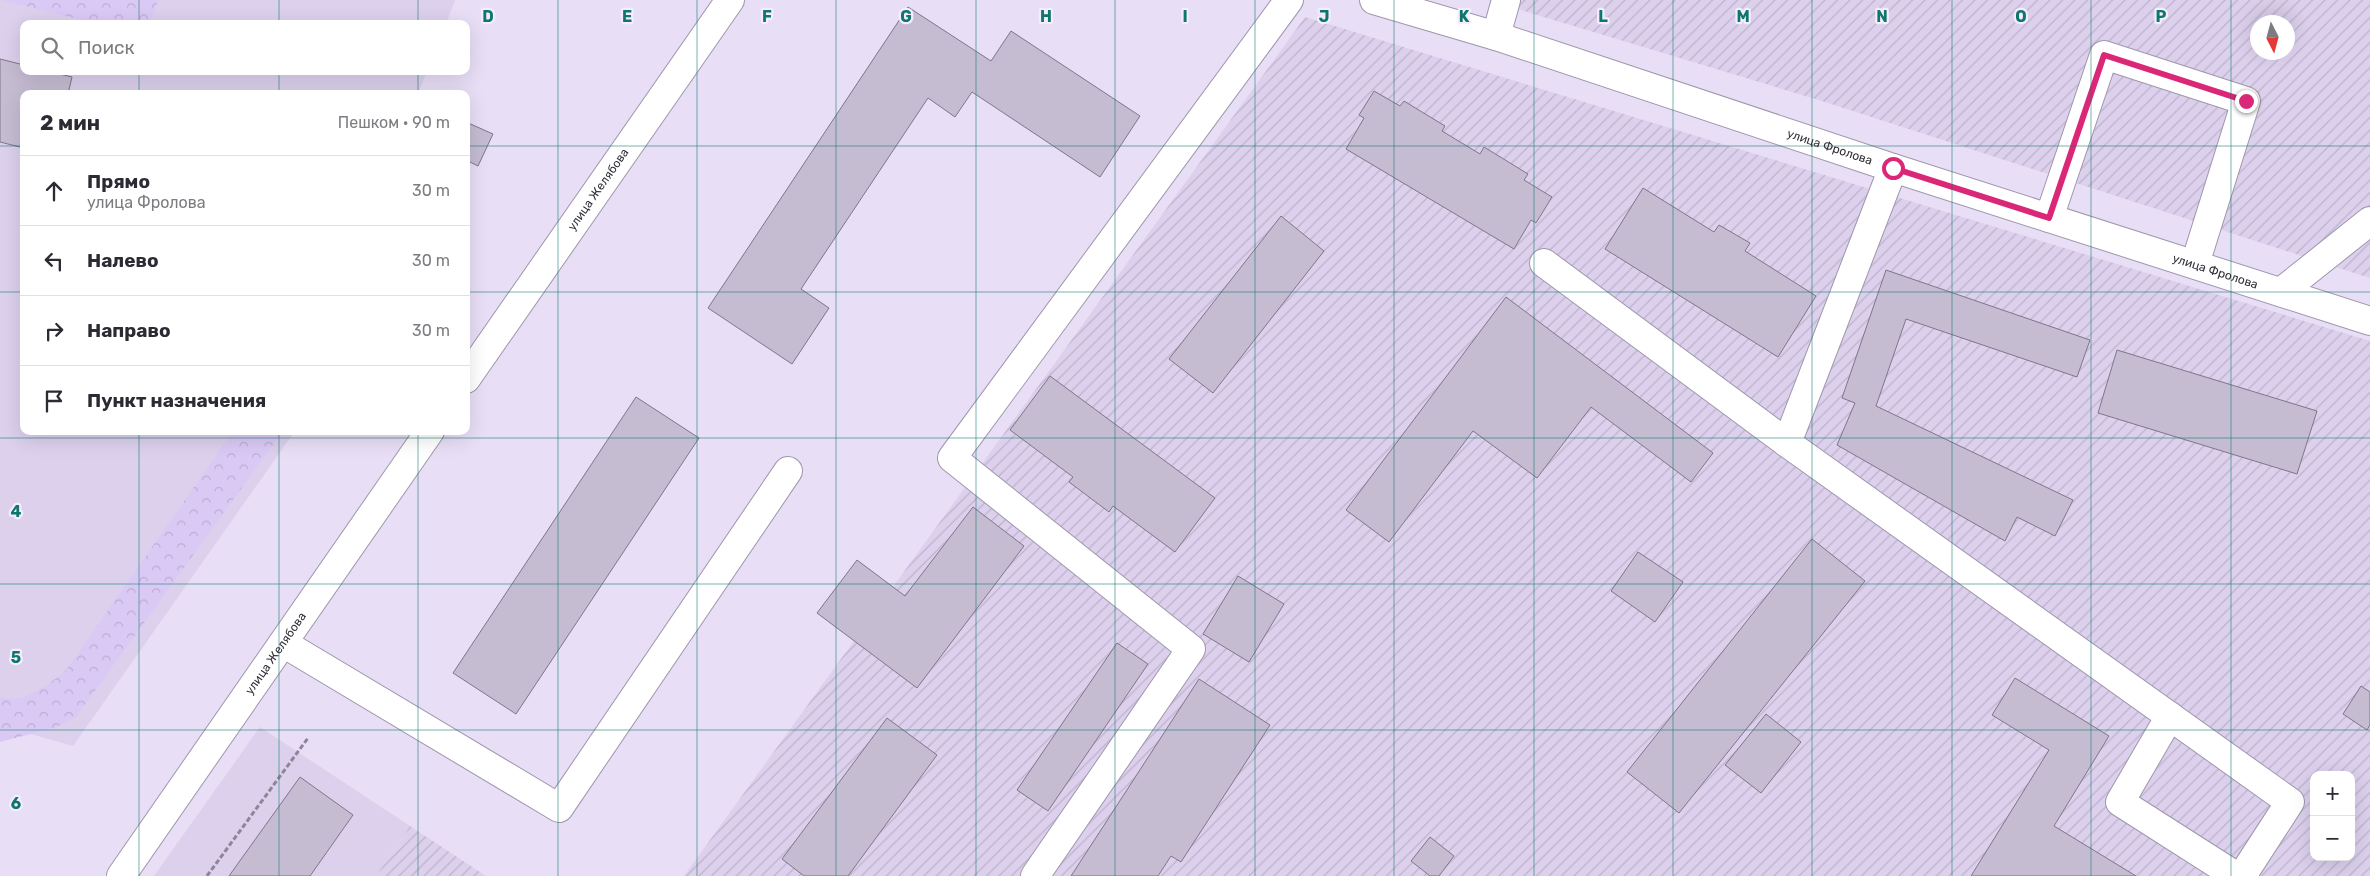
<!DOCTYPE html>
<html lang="ru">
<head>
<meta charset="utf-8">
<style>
	:root { --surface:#fff; --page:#f2f2f3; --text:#2b2b33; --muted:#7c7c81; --line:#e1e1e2 }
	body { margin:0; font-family:Rubik,sans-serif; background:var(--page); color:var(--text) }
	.controls { position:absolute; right:15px; bottom:15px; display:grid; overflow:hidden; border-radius:10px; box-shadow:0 5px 20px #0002 }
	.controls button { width:45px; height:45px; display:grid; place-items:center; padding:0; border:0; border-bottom:1px solid var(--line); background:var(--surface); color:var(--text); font:25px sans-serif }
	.compass { position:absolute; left:2250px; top:15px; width:45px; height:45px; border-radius:50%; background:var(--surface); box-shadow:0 5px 20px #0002; rotate:174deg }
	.stop { position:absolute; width:15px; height:15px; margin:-11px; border:4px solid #db2777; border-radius:50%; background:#fff }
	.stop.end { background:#db2777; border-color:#fff; box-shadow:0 1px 5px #0008 }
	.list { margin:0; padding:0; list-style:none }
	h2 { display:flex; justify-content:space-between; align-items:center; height:65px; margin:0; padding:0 20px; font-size:21px }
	h2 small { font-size:16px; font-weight:400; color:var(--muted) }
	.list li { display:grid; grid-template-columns:32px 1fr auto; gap:15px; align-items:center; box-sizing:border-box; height:70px; padding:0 20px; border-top:1px solid var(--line) }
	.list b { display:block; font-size:19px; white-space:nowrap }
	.list p { margin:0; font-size:16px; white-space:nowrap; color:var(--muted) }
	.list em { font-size:16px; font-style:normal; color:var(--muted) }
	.icon { flex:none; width:28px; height:28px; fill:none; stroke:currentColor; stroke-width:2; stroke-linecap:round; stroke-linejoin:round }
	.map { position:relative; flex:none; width:2370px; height:876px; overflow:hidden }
	.search { position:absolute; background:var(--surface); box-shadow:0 5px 20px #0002; left:20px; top:20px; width:450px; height:55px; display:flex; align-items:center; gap:12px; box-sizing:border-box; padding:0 18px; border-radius:10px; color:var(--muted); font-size:19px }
	.panel { position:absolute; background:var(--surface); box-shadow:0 5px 20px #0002; left:20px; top:90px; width:450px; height:345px; border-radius:10px }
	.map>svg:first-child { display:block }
</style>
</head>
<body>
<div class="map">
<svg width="2370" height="876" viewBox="0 0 2370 876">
	<defs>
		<pattern id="industrial-furrows" width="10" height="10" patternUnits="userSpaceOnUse" patternTransform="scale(1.25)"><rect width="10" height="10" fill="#dcd0ed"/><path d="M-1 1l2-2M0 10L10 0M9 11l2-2" fill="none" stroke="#bdb3cc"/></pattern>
		<pattern id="forest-crowns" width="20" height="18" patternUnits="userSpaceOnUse" patternTransform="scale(1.25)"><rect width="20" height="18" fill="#dbc9f5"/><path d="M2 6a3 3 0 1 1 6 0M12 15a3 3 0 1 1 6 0" fill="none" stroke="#bcadd3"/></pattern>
	</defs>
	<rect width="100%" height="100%" fill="#e8def6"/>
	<g fill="#dcd0ed">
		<polygon points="0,0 455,0 446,24 24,24 24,71 427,71 418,94 24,94 24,431 295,431 73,746 0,725"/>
		<polygon points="260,727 410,826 376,876 154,876"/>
	</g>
	<g fill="url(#industrial-furrows)" fill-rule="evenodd">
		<path d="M1488 0H2370V278L1822 101ZM2258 22H2288V52H2258Z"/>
		<path d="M1305 17 2370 341V876H684ZM2314 775H2351V857H2314Z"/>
		<polygon points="410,826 486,876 376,876"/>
	</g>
	<g fill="url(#forest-crowns)">
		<polygon points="1,0 158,0 150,23 97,24"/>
		<path d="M233 431H283L76 717 57 727 0 742V697C24 705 50 684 67 669Z"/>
	</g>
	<g fill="#c5bcd2" stroke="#7e768b">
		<polygon points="908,7 991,61 1011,31 1140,116 1100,177 972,92 955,117 928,98 801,289 829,308 792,364 708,308"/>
		<polygon points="0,59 24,65 24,71 47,71 72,77 68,94 24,94 24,148 0,142"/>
		<polygon points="1374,91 1400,106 1404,101 1445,126 1442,131 1480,154 1484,147 1528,174 1524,180 1552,197 1536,223 1531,220 1514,249 1346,149 1364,118 1359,115"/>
		<polygon points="466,122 493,134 478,166 466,160"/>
		<polygon points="1643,188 1714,232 1719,225 1750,243 1745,251 1816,296 1778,357 1605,249"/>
		<polygon points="1281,216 1324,251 1213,393 1169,359"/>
		<polygon points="1886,270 2090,340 2077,377 1906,319 1876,406 2073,500 2055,536 2017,517 2005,541 1837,445 1855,403 1842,398"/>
		<polygon points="1506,297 1713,453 1691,482 1591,407 1537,478 1473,431 1389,542 1346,510"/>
		<polygon points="2117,350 2317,411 2297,474 2098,413"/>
		<polygon points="1050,376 1215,498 1175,552 1113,506 1109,512 1069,482 1073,477 1010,430"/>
		<polygon points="636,397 699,438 516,714 453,673"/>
		<polygon points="973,507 1024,546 917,688 817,613 857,560 905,596"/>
		<polygon points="1812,539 1865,581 1679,813 1627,772"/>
		<polygon points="1638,552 1683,582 1655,622 1611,591"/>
		<polygon points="1238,576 1284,604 1249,662 1203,634"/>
		<polygon points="1117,643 1148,664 1048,811 1017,790"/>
		<polygon points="2015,678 2109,736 2054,826 2136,876 1971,876 2049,750 1992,715"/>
		<polygon points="1199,679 1270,725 1181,862 1171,856 1158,876 1071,876"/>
		<polygon points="2361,686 2370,692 2370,725 2367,730 2343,714"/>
		<polygon points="1766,714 1801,742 1761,793 1725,765"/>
		<polygon points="887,718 937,755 848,876 804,876 782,859"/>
		<polygon points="300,777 353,815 310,876 229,876"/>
		<polygon points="1430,837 1454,856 1439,876 1430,876 1411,861"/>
	</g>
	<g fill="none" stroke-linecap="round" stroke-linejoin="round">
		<defs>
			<g id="minor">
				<path id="s1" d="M1374 0 1496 36 1893 168 2370 321"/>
				<polyline points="1496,36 1506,0"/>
				<polyline points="2049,218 2104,55 2246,101 2195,264"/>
				<polyline points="1544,263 1787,443 2290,802 2242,876"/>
				<polyline points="2281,292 2370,221"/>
				<path id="s2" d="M466 379 730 0"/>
				<polyline points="1787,443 1893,168"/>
				<polyline points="283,643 559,808 788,471"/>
				<polyline points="2170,716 2120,802 2236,876"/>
				<path id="s3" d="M121 876 430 431"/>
				<polyline points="1035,876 1191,649 952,458 1289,0"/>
			</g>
		</defs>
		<use href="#minor" stroke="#9f96ac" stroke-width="30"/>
		<polyline stroke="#8d8697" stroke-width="3" stroke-dasharray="5 2.5" stroke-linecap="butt" points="207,876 308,738"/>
		<use href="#minor" stroke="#fff" stroke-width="28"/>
	</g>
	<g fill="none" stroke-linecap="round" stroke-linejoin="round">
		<polyline stroke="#db2777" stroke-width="6" points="1893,168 2049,218 2104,55 2246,101"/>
	</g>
	<path fill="none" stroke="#0f766e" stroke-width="1" stroke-opacity="0.55" d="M139 0V24M279 0V24M418 0V24M558 0V876M697 0V876M836 0V876M976 0V876M1115 0V876M1255 0V876M1394 0V876M1534 0V876M1673 0V876M1812 0V876M1952 0V876M2091 0V876M2231 0V876M139 71V94M279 71V94M418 71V94M0 146H24M466 146H2370M0 292H24M466 292H2370M139 431V876M279 431V876M418 431V876M0 438H2370M0 584H2370M0 730H2370"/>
	<g text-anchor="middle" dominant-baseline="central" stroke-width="4.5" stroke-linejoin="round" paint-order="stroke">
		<g font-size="12" fill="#322f38" stroke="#f3edfc">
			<text stroke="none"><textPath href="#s1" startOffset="479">улица Фролова</textPath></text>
			<text stroke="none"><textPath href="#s2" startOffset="231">улица Желябова</textPath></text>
			<text stroke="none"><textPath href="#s1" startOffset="884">улица Фролова</textPath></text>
			<text stroke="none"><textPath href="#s3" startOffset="271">улица Желябова</textPath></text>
		</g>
	</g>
	<g font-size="16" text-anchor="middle" font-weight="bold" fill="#0f766e" stroke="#f3edfc" stroke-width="4.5" stroke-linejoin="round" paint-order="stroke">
		<text x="488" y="22">D</text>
		<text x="627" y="22">E</text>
		<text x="767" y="22">F</text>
		<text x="906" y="22">G</text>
		<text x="1046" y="22">H</text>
		<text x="1185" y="22">I</text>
		<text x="1324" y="22">J</text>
		<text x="1464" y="22">K</text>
		<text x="1603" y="22">L</text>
		<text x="1743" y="22">M</text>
		<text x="1882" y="22">N</text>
		<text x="2021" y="22">O</text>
		<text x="2161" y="22">P</text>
		<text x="16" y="517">4</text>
		<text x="16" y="663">5</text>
		<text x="16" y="809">6</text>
	</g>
</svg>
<div class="controls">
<button>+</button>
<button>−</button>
</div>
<svg class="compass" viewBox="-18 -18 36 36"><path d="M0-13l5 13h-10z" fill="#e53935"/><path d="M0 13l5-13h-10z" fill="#7c7c81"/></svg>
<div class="stop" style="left:1893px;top:168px"></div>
<div class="stop end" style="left:2246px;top:101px"></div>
<div class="search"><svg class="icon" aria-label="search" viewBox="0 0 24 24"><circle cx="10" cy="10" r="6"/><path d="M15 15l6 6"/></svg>Поиск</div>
<section class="panel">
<h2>2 мин<small>Пешком · 90 m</small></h2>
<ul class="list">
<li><svg class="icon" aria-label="ahead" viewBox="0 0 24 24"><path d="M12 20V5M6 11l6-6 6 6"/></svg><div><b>Прямо</b><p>улица Фролова</p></div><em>30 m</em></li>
<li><svg class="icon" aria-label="left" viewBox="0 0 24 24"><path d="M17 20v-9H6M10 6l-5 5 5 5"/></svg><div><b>Налево</b></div><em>30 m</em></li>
<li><svg class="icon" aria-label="right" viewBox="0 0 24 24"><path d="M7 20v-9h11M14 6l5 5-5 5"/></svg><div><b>Направо</b></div><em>30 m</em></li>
<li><svg class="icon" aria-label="arrive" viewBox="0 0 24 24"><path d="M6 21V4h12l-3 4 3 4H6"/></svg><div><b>Пункт назначения</b></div></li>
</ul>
</section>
</div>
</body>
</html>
